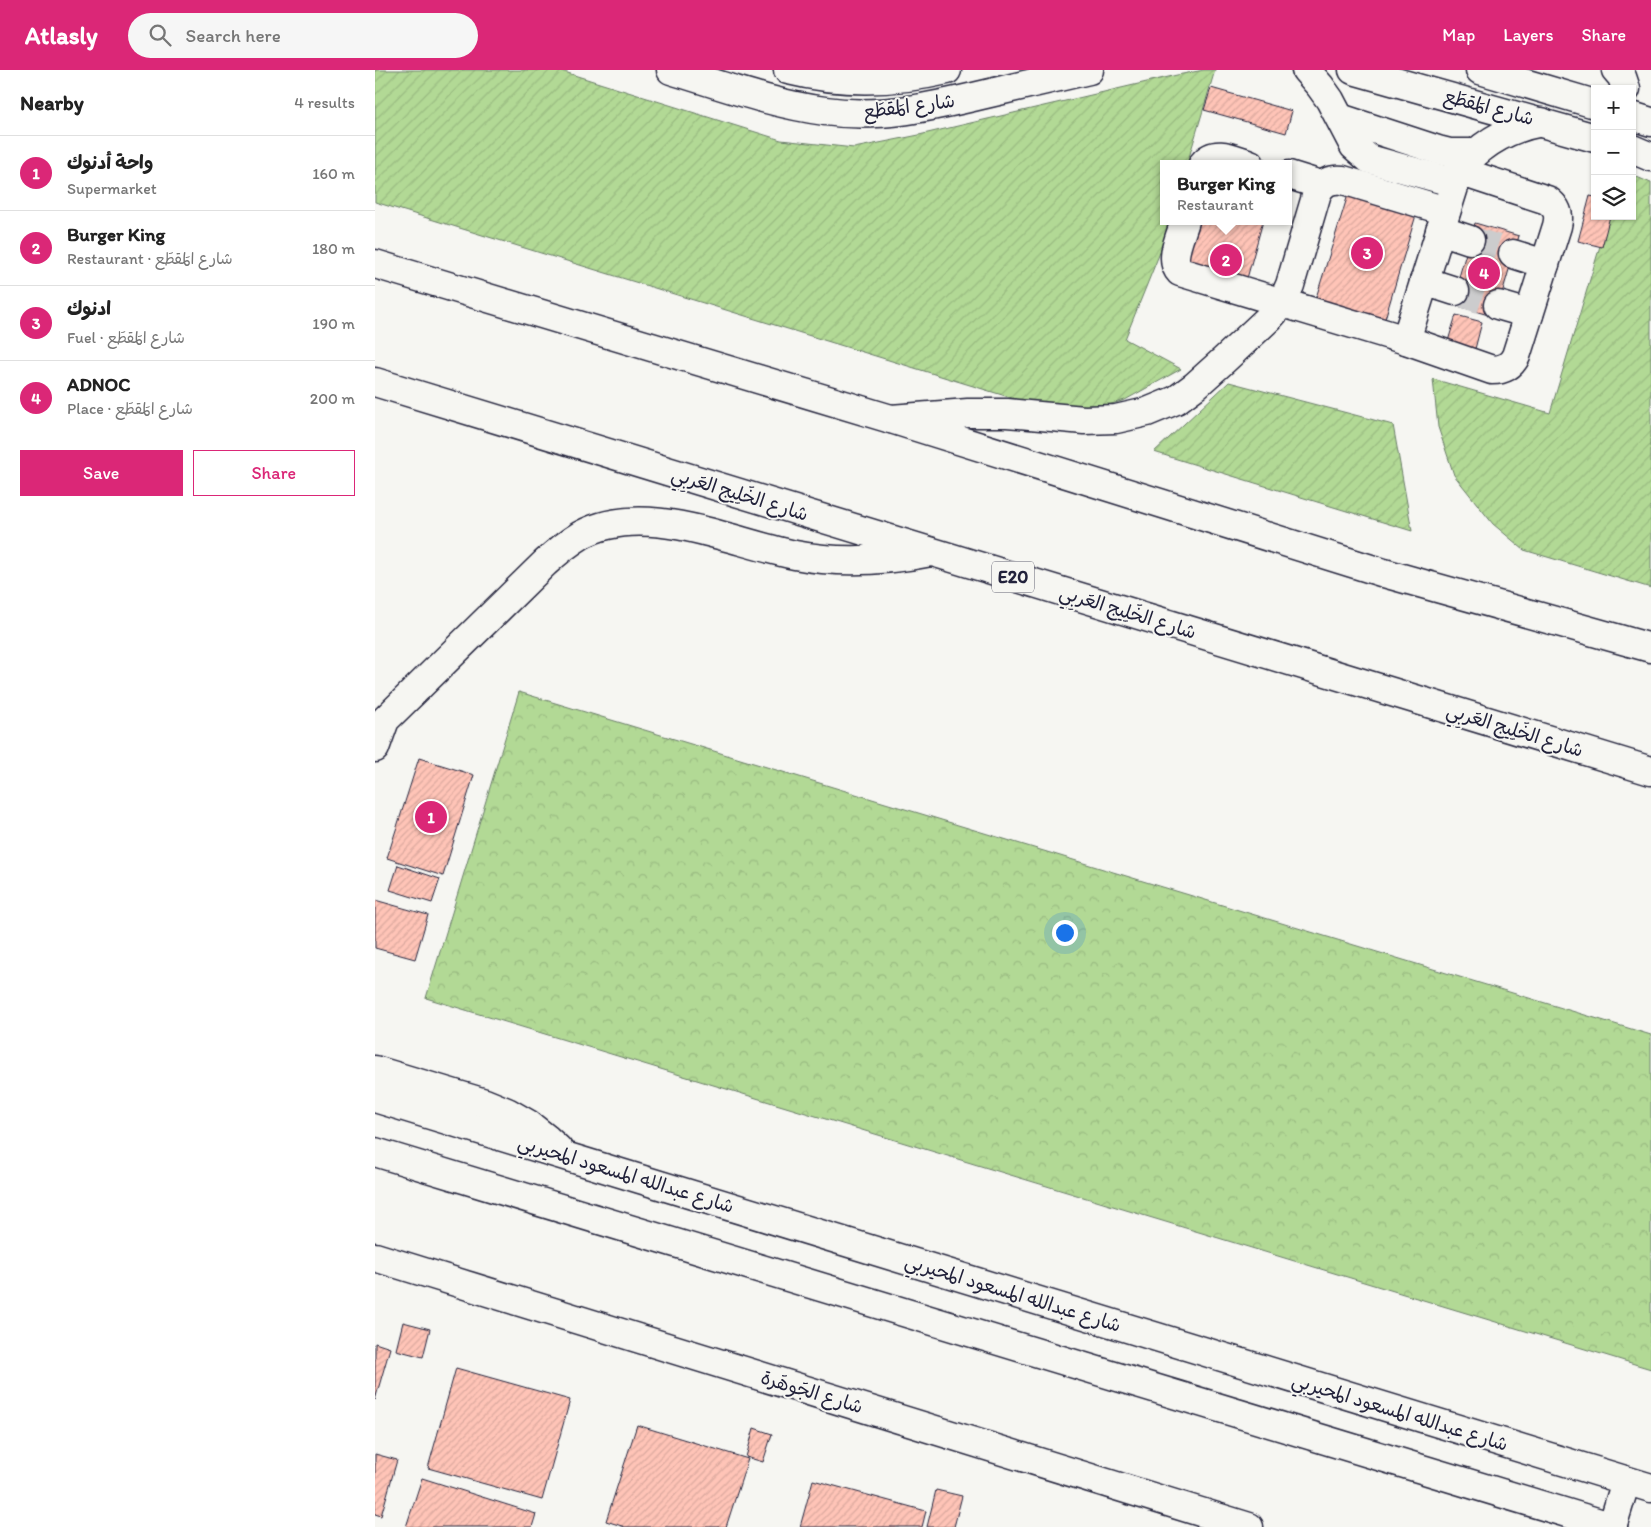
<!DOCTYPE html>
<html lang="en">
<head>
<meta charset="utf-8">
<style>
	:root { --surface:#fff; --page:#f6f6f6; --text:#222; --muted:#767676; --line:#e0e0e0; --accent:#db2777 }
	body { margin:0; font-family:Itim,"Playpen Sans Arabic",sans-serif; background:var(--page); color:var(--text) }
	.controls { position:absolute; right:15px; top:15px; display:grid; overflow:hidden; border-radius:0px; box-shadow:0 1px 4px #0004 }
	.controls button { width:45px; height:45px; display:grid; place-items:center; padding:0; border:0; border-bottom:1px solid var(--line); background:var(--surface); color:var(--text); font:25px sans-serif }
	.you { position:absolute; left:689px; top:862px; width:18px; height:18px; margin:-12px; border:4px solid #fff; border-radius:50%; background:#1a73e8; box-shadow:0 0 0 8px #1a73e833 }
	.badge { display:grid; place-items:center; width:32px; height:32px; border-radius:50%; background:var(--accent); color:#fff; font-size:16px; font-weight:700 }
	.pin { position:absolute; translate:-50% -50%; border:2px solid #fff; box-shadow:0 1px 5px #0006 }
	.popup { position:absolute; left:785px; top:90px; width:132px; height:65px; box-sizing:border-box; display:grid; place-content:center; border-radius:0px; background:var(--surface); filter:drop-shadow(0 1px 4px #0005); font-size:16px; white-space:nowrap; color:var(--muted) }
	.popup b { font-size:19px; color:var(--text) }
	.popup::after { content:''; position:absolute; left:50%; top:100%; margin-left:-10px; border:10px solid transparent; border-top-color:var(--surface) }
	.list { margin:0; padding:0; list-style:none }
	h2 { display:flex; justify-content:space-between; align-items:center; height:65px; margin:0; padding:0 20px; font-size:21px }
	h2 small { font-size:16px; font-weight:400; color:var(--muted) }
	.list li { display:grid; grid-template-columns:32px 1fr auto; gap:15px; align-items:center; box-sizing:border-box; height:75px; padding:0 20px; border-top:1px solid var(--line) }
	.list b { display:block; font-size:19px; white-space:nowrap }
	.list p { margin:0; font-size:16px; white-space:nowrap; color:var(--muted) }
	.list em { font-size:16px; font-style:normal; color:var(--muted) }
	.actions { display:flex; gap:10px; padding:15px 20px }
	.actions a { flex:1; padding:11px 0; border:1px solid var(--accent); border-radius:0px; text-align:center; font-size:18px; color:var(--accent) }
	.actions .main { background:var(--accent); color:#fff }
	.icon { flex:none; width:28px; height:28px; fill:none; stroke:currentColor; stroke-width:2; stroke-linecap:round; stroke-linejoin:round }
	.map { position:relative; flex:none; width:1276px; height:1457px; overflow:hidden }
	header { display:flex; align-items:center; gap:30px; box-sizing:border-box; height:70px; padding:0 25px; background:var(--accent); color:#fff }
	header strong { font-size:24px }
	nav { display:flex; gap:28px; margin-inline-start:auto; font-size:18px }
	.search { width:350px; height:45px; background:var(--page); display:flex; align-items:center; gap:12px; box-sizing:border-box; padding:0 18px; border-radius:28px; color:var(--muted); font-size:19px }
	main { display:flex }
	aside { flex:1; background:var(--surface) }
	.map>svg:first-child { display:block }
</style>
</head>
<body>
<header>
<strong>Atlasly</strong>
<div class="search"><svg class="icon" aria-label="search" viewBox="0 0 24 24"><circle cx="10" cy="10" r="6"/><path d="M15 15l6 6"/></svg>Search here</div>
<nav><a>Map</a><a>Layers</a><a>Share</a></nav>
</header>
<main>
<aside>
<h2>Nearby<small>4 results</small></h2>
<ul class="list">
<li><span class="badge">1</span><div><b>واحة أدنوك</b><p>Supermarket</p></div><em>160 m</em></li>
<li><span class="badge">2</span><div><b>Burger King</b><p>Restaurant · شارع المَقطَع</p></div><em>180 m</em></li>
<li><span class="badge">3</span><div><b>ادنوك</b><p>Fuel · شارع المَقطَع</p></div><em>190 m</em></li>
<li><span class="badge">4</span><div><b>ADNOC</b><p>Place · شارع المَقطَع</p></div><em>200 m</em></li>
</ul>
<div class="actions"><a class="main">Save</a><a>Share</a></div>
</aside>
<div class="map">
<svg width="1276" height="1457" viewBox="0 0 1276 1457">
	<defs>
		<pattern id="forest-crowns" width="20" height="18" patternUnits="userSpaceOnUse" patternTransform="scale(1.25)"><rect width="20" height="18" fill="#b2d995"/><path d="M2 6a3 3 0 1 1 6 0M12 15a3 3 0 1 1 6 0" fill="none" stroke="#99ba81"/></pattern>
		<pattern id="garden-furrows" width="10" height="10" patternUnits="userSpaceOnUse" patternTransform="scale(1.25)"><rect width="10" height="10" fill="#b2d995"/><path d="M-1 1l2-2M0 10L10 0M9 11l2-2" fill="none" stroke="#99ba81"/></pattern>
		<pattern id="building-hatch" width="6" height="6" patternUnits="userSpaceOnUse" patternTransform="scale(1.25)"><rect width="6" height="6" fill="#ffc4b7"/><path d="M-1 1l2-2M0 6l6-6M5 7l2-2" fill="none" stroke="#daa89e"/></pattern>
	</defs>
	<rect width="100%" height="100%" fill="#f6f6f2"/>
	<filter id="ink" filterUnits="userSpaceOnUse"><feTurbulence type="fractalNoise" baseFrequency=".02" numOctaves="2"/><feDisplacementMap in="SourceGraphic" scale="10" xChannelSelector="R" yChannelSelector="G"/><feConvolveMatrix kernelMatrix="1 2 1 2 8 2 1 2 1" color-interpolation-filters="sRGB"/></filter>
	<g filter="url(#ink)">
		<polygon fill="url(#forest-crowns)" stroke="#6a7e68" points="144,622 1276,965 1276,1299 51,928"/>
		<g fill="url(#garden-furrows)" stroke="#6a7e68">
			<polygon points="0,0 183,0 406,70 479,78 544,65 802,5 829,0 840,0 812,94 788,94 788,151 795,151 788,175 750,269 806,299 750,330 716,340 663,336 0,132"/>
			<polygon points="1257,105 1276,113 1276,518 1149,480 1118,454 1079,405 1063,357 1058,309 1175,343 1234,146 1257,146"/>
			<polygon points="854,312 1018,355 1037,461 779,382"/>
		</g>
		<g fill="url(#building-hatch)" stroke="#22223b">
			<polygon points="836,18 917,41 911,63 829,40"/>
			<polygon points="976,115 1044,135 1009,252 940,231"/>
			<polygon points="1215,126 1220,127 1220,146 1235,146 1227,177 1203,171"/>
			<polygon points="823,151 888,151 871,212 810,194"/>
			<polygon points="1100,153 1144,166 1120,247 1076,234"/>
			<polygon points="1081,245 1107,252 1100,279 1073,271"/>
			<polygon points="44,688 99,705 68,806 12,788"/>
			<polygon points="23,795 65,809 57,833 15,820"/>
			<polygon points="0,830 53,845 40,889 0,878"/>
			<polygon points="28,1252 55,1259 48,1287 21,1280"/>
			<polygon points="0,1273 15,1278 0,1330"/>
			<polygon points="81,1298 195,1330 167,1430 53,1398"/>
			<polygon points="262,1355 373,1389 351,1457 250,1457 231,1451"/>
			<polygon points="379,1358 397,1364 388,1392 371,1387"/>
			<polygon points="0,1384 22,1390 6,1446 0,1444"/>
			<polygon points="47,1408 161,1444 157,1457 31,1457"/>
			<polygon points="438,1410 551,1441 547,1457 425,1457"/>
			<polygon points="561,1420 587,1426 579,1457 552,1457"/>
		</g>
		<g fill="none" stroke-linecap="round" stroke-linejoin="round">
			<g stroke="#cccccd" stroke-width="28" stroke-dasharray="28 14" stroke-linecap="butt">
				<polyline points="1095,170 1138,184"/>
				<polyline points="1080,221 1123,235"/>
			</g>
			<defs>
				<g id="minor">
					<path d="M296 0C346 15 397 34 450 41 504 49 557 37 611 24 645 16 679 8 714 0"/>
					<path d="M413 0C465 13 520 12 572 0"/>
					<polyline points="931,0 945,16 955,30 979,76 994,89 1080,113"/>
					<polyline points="978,0 1220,68"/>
					<polyline points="1105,0 1220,34"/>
					<polyline points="1241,0 1247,7 1251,19"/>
					<polyline points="1257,46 1276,52"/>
					<polyline points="965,48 1063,80 1075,83 1099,83"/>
					<polyline points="1257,79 1276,87"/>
					<path d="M828 94C840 78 859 89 875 94"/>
					<polyline points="914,105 946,115"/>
					<path d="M810 151C806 165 793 190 805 202L1031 270 1117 300C1128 300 1136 296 1141 286L1182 156C1185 144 1182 137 1172 130L1084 101"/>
					<polyline points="1065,160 1095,170"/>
					<polyline points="1138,184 1170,194"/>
					<polyline points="1049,211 1080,221"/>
					<polyline points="1123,235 1154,244"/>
					<path d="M1031 270 1084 101C1105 74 1133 58 1167 52"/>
					<path d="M516 349 593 343H632L709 350 741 349 772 342 801 330 820 316 849 290 894 248 907 233 915 215 942 123C948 112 955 109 968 110L1071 141"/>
					<path d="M0 678 10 650 170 493C182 482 193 473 206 465 269 430 355 472 420 485 466 494 511 491 556 482"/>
					<polyline points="0,1000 110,1033 132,1042 153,1054 172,1069 183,1079"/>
					<polyline points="0,1028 1276,1418"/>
					<polyline points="0,1082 1238,1457"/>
					<polyline points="0,1187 874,1457"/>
					<polyline points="1237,1457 1251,1411"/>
				</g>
				<g id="highway">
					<polyline points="0,194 516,349 1009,503 1276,578"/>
					<polyline points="0,312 1276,701"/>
				</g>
			</defs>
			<use href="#minor" stroke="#22223b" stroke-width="31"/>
			<use href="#highway" stroke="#22223b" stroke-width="31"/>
			<use href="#minor" stroke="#f6f6f2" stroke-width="28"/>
			<use href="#highway" stroke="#f6f6f2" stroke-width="28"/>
		</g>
	</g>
	<g text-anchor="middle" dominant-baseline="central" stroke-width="4" stroke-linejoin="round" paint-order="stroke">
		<rect fill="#f6f6f2" stroke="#626272" stroke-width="1" x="617" y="491.5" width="42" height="31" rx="4"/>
		<g font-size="18" font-weight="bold" fill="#22223b">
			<text x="638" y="507">E20</text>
		</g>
		<g font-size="19" fill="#22223b" stroke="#f6f6f2">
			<text transform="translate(534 36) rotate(-7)">شارع المَقطَع</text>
			<text transform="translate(1114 37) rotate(15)">شارع المَقطَع</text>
			<text transform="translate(365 424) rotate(17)">شارع الخَلِيج العَربِي</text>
			<text transform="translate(753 542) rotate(17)">شارع الخَلِيج العَربِي</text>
			<text transform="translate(1140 660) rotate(17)">شارع الخَلِيج العَربِي</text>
			<text transform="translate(251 1104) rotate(17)">شارع عبدالله المسعود المحيربي</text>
			<text transform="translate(638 1223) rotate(17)">شارع عبدالله المسعود المحيربي</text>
			<text transform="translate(437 1322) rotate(17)">شارع الجَوهَرة</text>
			<text transform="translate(1025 1342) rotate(17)">شارع عبدالله المسعود المحيربي</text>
		</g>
	</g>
</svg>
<div class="controls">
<button>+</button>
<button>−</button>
<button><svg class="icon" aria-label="layers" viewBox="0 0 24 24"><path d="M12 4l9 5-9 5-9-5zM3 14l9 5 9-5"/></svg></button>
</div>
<div class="you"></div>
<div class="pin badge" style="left:56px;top:747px">1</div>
<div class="pin badge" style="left:851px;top:190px">2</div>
<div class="popup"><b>Burger King</b>Restaurant</div>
<div class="pin badge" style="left:992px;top:183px">3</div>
<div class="pin badge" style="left:1109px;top:203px">4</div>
</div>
</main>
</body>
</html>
